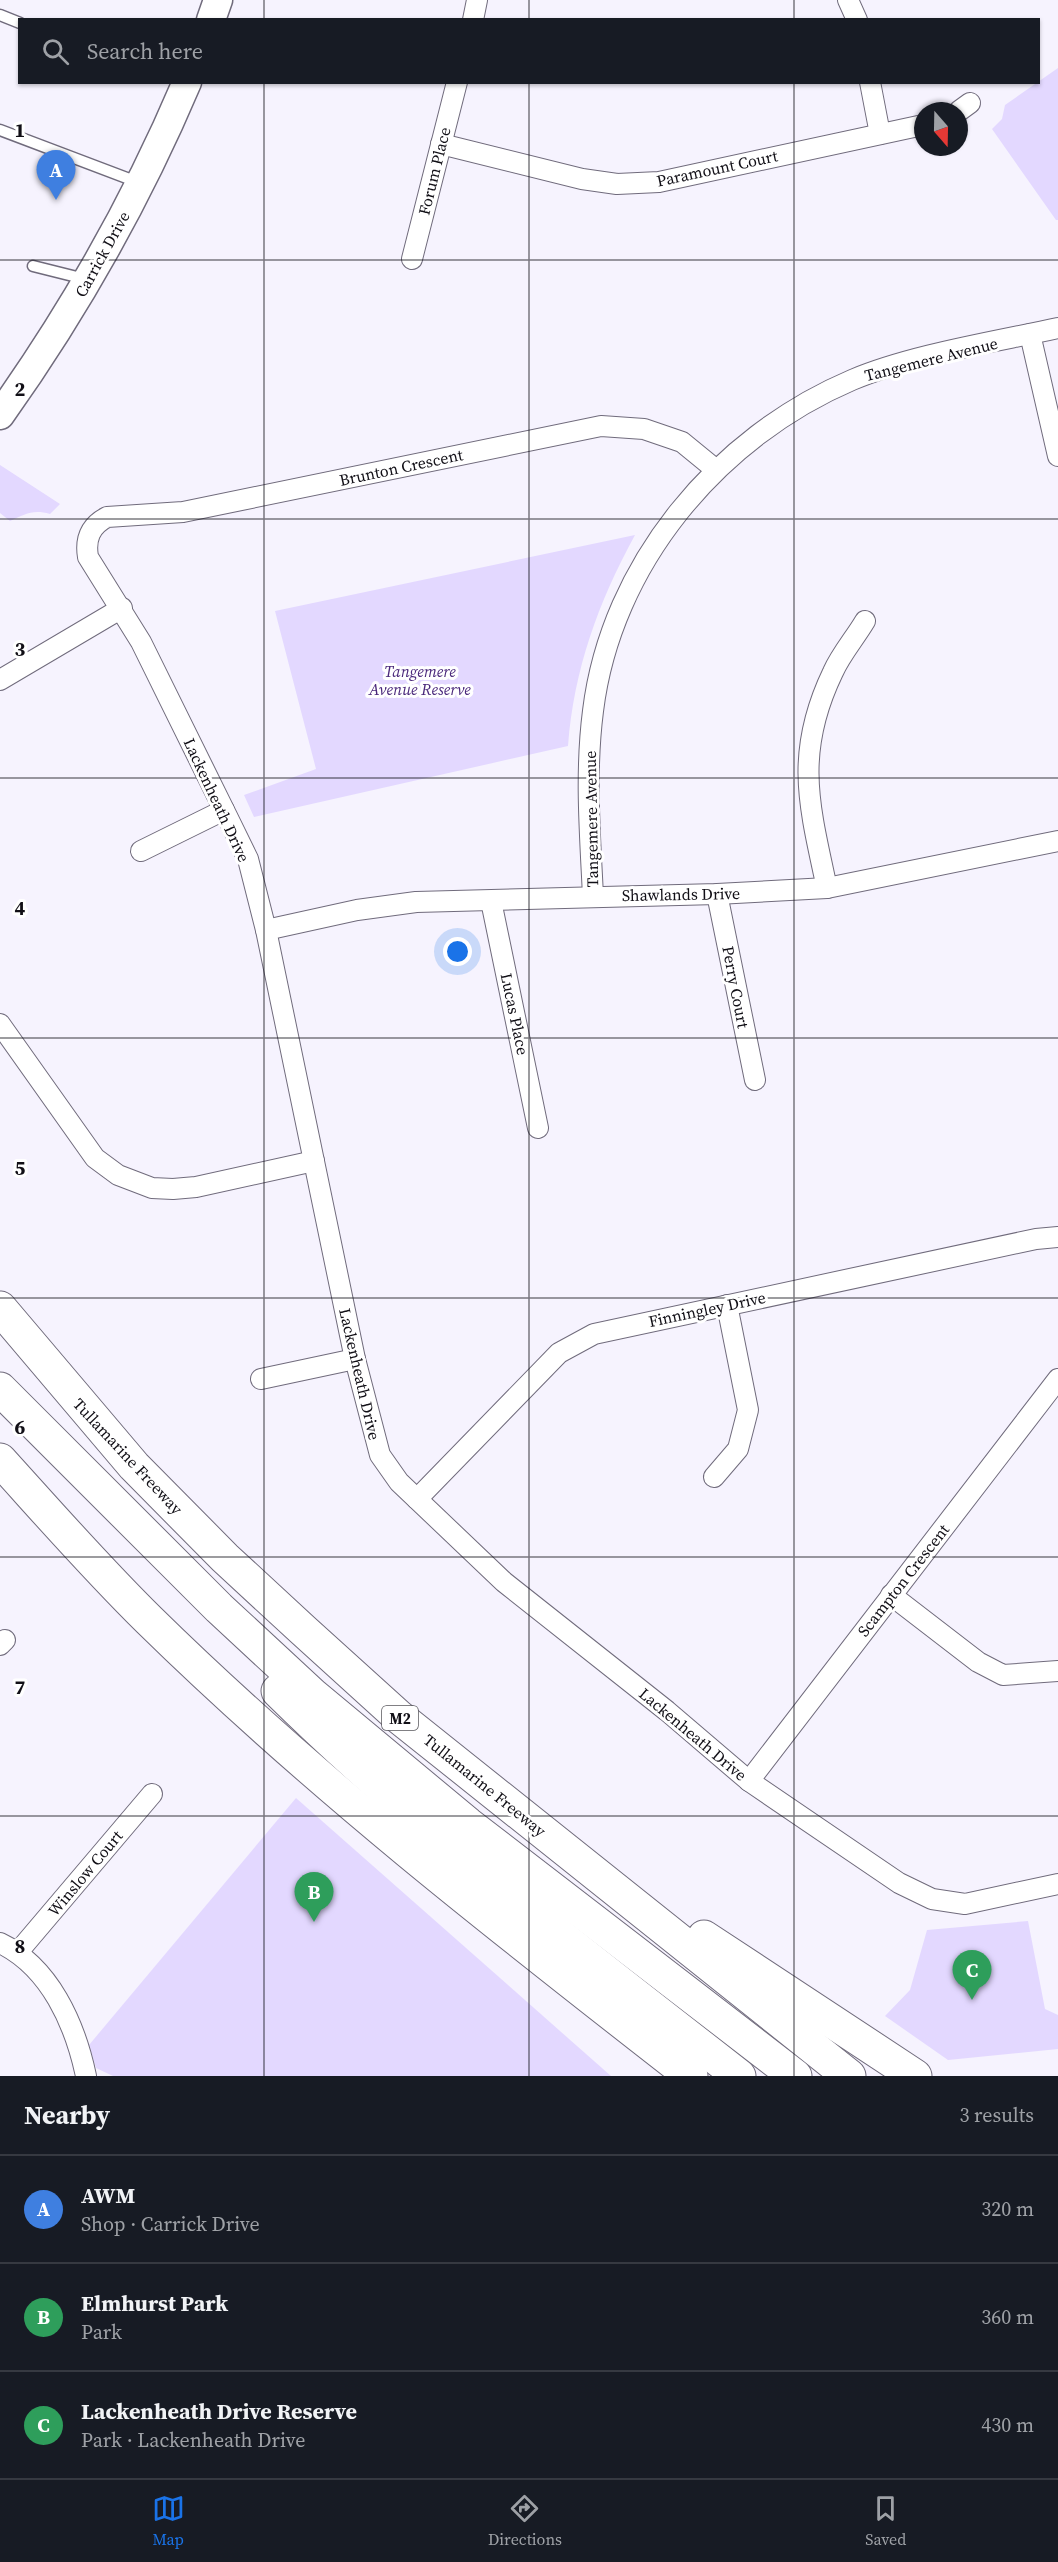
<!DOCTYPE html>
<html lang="en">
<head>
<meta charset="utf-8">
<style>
	:root { --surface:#171b24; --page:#20242c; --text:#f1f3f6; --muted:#9ea1a6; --line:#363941; --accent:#1a73e8 }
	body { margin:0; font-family:"Source Serif 4",serif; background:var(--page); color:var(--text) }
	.compass { position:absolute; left:914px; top:102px; width:54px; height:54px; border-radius:50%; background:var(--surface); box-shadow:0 2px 4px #0004; rotate:160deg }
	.you { position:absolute; left:458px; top:952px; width:21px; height:21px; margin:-15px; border:4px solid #fff; border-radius:50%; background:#1a73e8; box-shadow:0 0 0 9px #1a73e833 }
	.badge { display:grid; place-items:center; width:39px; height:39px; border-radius:50%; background:var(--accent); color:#fff; font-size:20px; font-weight:700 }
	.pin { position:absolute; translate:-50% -50px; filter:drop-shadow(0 2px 3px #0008) }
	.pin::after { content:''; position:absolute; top:32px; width:21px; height:18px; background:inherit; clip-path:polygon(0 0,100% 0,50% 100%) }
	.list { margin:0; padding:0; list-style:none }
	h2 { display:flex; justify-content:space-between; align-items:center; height:78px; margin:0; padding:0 24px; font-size:26px }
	h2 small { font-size:20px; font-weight:400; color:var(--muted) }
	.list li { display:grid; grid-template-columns:39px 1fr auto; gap:18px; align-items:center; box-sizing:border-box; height:108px; padding:0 24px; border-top:2px solid var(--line) }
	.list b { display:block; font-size:22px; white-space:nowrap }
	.list p { margin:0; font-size:20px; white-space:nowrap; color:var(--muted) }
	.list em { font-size:20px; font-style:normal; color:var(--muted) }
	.icon { flex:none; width:33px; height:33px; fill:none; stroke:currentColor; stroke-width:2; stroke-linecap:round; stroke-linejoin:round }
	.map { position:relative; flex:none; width:1058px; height:2076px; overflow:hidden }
	.search { position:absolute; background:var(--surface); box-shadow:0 2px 4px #0004; left:18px; right:18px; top:18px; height:66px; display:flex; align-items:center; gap:15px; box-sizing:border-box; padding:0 21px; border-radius:0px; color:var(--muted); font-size:22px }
	.sheet { height:402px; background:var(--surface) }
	nav { display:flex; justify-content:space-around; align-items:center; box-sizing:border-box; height:84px; border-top:2px solid var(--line); background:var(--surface); font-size:16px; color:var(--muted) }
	nav a { display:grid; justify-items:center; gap:3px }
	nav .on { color:var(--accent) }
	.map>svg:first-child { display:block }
</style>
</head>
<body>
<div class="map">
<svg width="1058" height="2076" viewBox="0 0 1058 2076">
	<rect width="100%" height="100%" fill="#f6f3fe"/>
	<g fill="#e3d8ff">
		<polygon points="1058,68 1058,220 1056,220 992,129 1002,119 1005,105"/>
		<path d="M0 465 60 504 50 514C33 509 25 514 10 521L0 513Z"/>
		<path d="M635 535C598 603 574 669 568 746L254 817 244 795 316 769 275 611Z"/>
		<polygon points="296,1798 611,2076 113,2076 96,2068 89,2045"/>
		<polygon points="1028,1921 1045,2009 1058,2015 1058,2049 948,2060 885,2016 910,1990 927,1930"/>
	</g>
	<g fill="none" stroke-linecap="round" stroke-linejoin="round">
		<defs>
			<g id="lane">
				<polyline points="0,15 20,23"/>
				<polyline points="0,130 140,183"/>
				<polyline points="33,266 85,279"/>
			</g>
			<g id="street">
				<polyline points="848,0 857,20"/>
				<polyline points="473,20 477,0"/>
				<polyline points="870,82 880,134"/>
				<polyline points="959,111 970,103"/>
				<polyline points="441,144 582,179 617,184 659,182 923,125"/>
				<polyline points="412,259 457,82"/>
				<polyline points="1030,334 1058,456"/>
				<path d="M715 469 682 442 644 429 601 426 183 512 107 517C90 526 85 539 88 557L141 642 227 816 248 859 266 930 355 1359 380 1455 399 1482 504 1582 667 1711 749 1781 899 1883 932 1899 965 1904 1058 1884"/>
				<polyline points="0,680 122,608"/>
				<polyline points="141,851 224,810"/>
				<path d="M827 888C809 805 794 753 833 672 841 654 855 638 865 621"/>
				<polyline points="717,894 755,1080"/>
				<path d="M593 896C590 834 585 773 593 711 611 564 718 437 852 380 911 355 994 342 1058 328"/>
				<polyline points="491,901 538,1128"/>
				<polyline points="266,930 357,910 416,902 717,894 827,888 1058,841"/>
				<polyline points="0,1024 95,1158 118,1175 152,1188 173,1189 196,1187 314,1161"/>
				<polyline points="261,1379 355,1359"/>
				<polyline points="714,1477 738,1449 748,1410 727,1305"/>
				<polyline points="417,1499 559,1353 594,1334 1036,1239 1058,1237"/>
				<polyline points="891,1595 978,1662 1003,1675 1058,1671"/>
				<polyline points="0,1645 5,1640"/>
				<polyline points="749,1781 1058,1379"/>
				<path d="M0 1943C50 1967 75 2024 86 2076"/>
				<polyline points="18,1952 152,1794"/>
			</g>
			<g id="secondary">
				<polyline points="211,20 218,0"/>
				<path d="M0 415C74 311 137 200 187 82"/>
			</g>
			<g id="highway">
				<polyline points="0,1308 134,1466 225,1558 303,1630 399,1717 849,2076"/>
				<polyline points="0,1389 219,1608 314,1696 468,1824 795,2076"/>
				<path d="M0 1460C49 1514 97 1569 149 1620 318 1786 505 1931 691 2076"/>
				<path d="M278 1691C421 1832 581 1952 739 2076"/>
				<polyline points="704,1937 915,2076"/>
			</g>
		</defs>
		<use href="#lane" stroke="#706b7c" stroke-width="13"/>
		<use href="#street" stroke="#706b7c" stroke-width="22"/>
		<use href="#secondary" stroke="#706b7c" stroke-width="31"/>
		<use href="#highway" stroke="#706b7c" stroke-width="35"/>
		<use href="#lane" stroke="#fff" stroke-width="10"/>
		<use href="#street" stroke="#fff" stroke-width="20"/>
		<use href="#secondary" stroke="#fff" stroke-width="28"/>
		<use href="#highway" stroke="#fff" stroke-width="33"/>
	</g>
	<path fill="none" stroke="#110f16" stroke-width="1.5" stroke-opacity="0.55" d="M264 0V20M529 0V20M794 0V20M264 82V2076M529 82V2076M794 82V2076M0 260H1058M0 519H1058M0 778H1058M0 1038H1058M0 1298H1058M0 1557H1058M0 1816H1058"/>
	<g text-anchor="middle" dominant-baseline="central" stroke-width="6" stroke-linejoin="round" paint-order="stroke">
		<rect fill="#fff" stroke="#58575c" stroke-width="1.5" x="382" y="1706" width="36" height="24" rx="4.5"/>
		<g font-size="15" font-weight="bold" fill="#110f16">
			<text x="400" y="1718">M2</text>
		</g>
		<g font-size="16" fill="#110f16" stroke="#fff">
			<text transform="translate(717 168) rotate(-12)">Paramount Court</text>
			<text transform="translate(434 171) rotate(-76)">Forum Place</text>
			<text transform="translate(102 254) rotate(-61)">Carrick Drive</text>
			<text transform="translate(931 359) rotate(-14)">Tangemere Avenue</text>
			<text transform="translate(401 467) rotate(-12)">Brunton Crescent</text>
			<text transform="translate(217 800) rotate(65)">Lackenheath Drive</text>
			<text transform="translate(591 819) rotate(-91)">Tangemere Avenue</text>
			<text transform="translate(681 894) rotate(-1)">Shawlands Drive</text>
			<text transform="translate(736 987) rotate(79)">Perry Court</text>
			<text transform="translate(515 1014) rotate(78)">Lucas Place</text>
			<text transform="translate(707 1309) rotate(-12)">Finningley Drive</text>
			<text transform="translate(360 1374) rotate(77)">Lackenheath Drive</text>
			<text transform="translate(128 1456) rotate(47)">Tullamarine Freeway</text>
			<text transform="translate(903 1580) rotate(-52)">Scampton Crescent</text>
			<text transform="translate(693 1734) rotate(40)">Lackenheath Drive</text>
			<text transform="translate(485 1785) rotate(39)">Tullamarine Freeway</text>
			<text transform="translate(85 1873) rotate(-50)">Winslow Court</text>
		</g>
		<g font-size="16" font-style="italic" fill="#4a287b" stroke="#fff">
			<text x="420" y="671">Tangemere<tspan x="420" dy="18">Avenue Reserve</tspan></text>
		</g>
	</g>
	<g font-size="20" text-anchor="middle" font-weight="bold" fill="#110f16" stroke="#fff" stroke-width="6" stroke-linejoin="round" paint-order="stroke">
		<text x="20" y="137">1</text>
		<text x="20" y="396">2</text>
		<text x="20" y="656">3</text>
		<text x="20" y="915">4</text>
		<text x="20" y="1175">5</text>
		<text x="20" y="1434">6</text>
		<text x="20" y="1694">7</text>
		<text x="20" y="1953">8</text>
	</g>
</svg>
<svg class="compass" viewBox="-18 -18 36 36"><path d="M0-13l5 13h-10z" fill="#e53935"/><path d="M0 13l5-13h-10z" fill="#9ea1a6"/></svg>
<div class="you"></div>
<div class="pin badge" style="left:56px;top:200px;background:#3f7fe0">A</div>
<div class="pin badge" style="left:314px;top:1922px;background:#2e9e5b">B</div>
<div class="pin badge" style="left:972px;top:2000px;background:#2e9e5b">C</div>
<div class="search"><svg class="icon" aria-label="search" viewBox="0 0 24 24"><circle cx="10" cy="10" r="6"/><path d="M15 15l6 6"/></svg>Search here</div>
</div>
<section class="sheet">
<h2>Nearby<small>3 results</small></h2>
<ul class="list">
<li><span class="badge" style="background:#3f7fe0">A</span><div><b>AWM</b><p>Shop · Carrick Drive</p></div><em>320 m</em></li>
<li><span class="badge" style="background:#2e9e5b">B</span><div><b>Elmhurst Park</b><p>Park</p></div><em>360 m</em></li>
<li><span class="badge" style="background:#2e9e5b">C</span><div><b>Lackenheath Drive Reserve</b><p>Park · Lackenheath Drive</p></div><em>430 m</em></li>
</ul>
</section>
<nav>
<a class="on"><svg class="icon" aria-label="map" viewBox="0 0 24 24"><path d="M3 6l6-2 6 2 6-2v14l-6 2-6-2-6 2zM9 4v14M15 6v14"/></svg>Map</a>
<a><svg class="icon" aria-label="directions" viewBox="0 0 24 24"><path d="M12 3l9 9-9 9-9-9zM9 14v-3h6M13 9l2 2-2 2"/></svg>Directions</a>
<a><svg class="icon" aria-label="saved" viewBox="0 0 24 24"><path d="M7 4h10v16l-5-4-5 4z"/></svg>Saved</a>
</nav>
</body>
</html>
